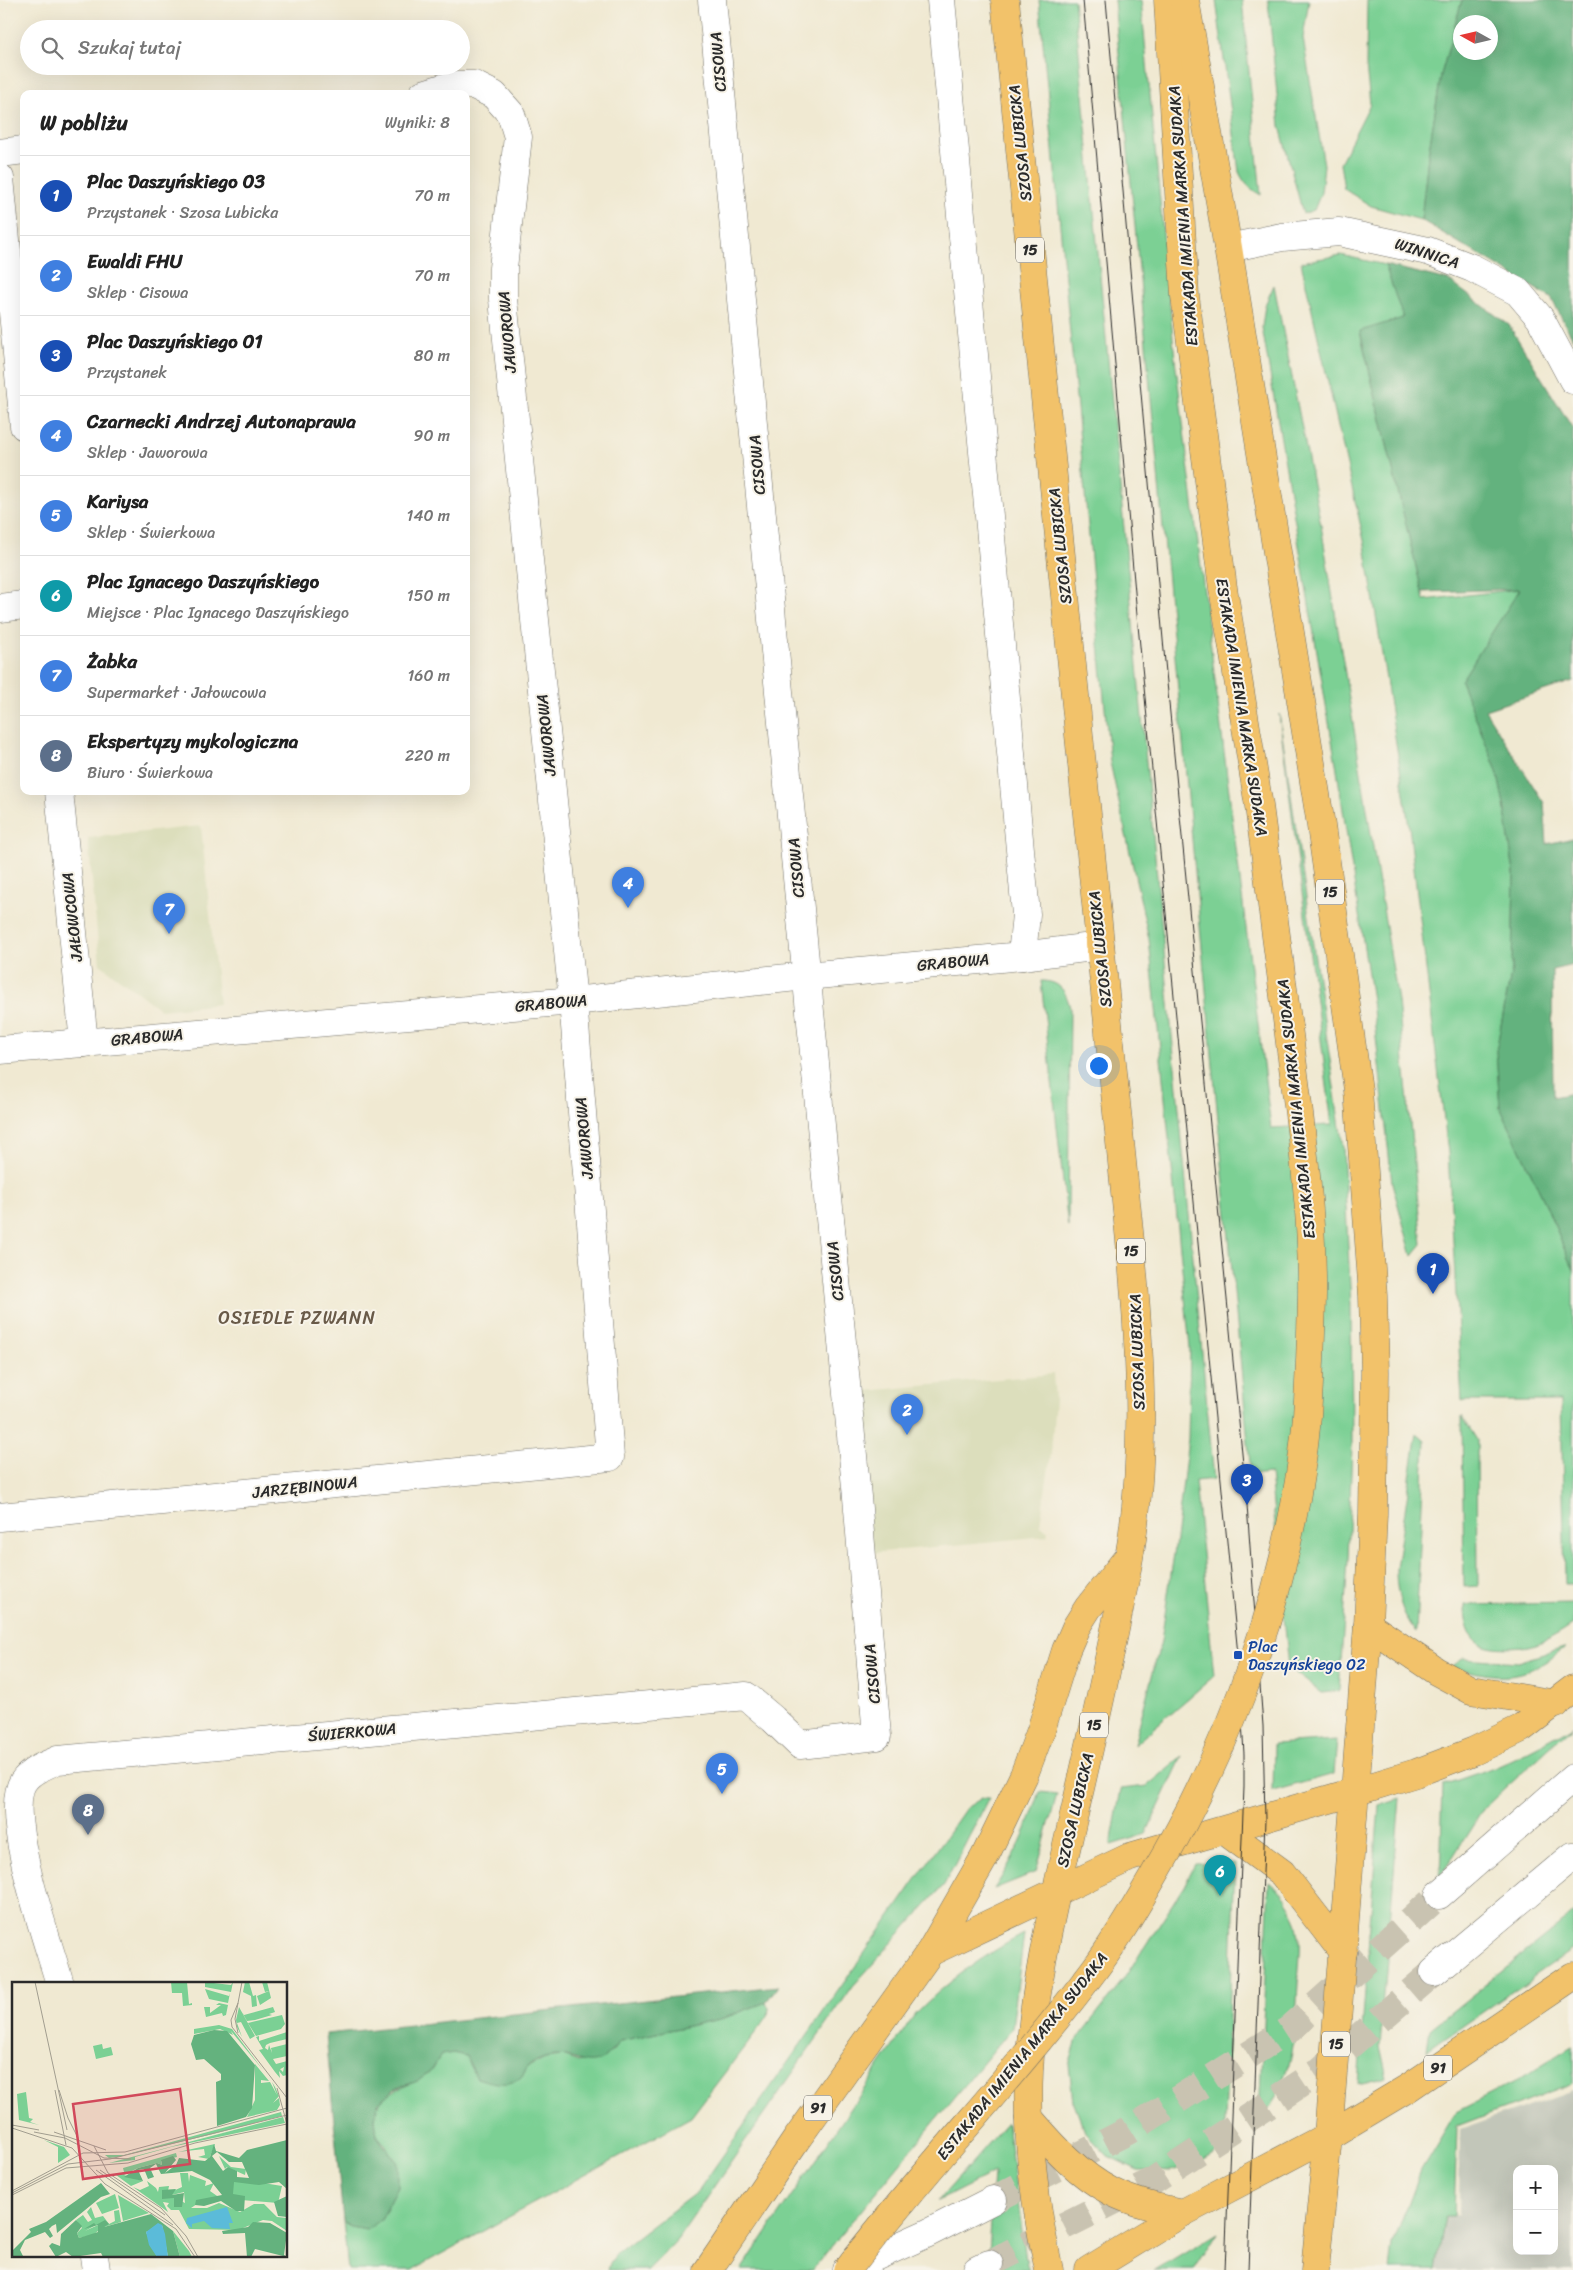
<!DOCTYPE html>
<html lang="pl">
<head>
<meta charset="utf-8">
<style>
	:root { --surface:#fff; --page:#f6f6f6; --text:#222; --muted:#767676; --line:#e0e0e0; --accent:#d1495b }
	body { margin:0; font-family:Sriracha,sans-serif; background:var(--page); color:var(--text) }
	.controls { position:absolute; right:15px; bottom:15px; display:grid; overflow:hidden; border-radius:10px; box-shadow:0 5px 20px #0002 }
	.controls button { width:45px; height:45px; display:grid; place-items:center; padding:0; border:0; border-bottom:1px solid var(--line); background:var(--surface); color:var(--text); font:25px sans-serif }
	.compass { position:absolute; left:1453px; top:15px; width:45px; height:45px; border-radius:50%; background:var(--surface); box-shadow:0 5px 20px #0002; rotate:278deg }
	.you { position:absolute; left:1098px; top:1065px; width:18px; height:18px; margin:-12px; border:4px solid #fff; border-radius:50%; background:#1a73e8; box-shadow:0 0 0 8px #1a73e833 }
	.badge { display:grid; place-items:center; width:32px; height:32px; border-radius:50%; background:var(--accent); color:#fff; font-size:16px; font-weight:700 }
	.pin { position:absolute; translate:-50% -41px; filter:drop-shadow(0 1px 2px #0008) }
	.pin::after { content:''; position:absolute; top:26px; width:18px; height:15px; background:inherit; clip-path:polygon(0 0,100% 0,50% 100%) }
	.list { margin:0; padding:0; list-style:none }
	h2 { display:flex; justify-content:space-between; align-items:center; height:65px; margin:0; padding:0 20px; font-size:21px }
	h2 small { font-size:16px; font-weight:400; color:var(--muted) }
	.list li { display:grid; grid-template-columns:32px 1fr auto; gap:15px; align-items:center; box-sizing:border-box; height:80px; padding:0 20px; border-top:1px solid var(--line) }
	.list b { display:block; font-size:19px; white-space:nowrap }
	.list p { margin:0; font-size:16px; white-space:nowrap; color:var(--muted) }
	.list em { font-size:16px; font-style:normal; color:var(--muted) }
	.icon { flex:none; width:28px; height:28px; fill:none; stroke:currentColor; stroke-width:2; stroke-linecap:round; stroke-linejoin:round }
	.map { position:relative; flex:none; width:1573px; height:2270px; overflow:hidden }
	.search { position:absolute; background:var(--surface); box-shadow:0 5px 20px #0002; left:20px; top:20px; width:450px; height:55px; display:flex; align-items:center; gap:12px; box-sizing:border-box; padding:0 18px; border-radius:28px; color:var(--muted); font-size:19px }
	.panel { position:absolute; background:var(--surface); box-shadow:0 5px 20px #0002; left:20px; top:90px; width:450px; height:705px; border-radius:10px }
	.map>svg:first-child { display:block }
</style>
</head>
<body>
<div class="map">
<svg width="1573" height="2270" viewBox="0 0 1573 2270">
	<rect width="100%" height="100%" fill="#f7f3e8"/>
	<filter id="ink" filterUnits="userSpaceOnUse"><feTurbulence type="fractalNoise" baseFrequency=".02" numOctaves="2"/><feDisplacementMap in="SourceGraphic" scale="10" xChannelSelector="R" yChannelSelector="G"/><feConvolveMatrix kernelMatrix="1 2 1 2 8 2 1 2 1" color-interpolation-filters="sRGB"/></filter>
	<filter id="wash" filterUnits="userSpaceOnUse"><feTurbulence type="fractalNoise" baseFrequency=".0096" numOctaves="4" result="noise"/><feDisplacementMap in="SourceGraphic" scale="20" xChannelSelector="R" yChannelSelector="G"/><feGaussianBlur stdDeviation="1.12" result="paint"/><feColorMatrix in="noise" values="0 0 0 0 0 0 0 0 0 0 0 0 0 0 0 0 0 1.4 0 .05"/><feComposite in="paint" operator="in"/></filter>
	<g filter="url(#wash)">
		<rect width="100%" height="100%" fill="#f0e9d2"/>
		<g fill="#dcdebc">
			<polygon points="201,826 219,1004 161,1010 100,964 88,838"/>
			<polygon points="1053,1374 1055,1399 1051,1454 1040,1524 1048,1531 1047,1536 871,1553 855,1392"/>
		</g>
		<path fill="#c2c6b9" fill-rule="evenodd" d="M1573 2090V2270H1436L1445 2216 1459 2215 1460 2130ZM1517 2169H1554V2251H1517Z"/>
		<g fill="#7bd094" stroke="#537e60">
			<polygon points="1039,0 1074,0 1214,1479 1195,1481 1214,1676 1134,1745 1161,1641 1176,1540 1188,1439 1190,1348 1149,939 1110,762"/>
			<polygon points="1114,0 1141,0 1175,359 1271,1128 1332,1125 1279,714 1343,1148 1351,1305 1352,1444 1348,1561 1339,1691 1322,1693 1289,1668 1270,1473 1251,1475"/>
			<path d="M1216 0H1242L1261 195C1250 189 1244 183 1239 172Z"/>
			<polygon points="1268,0 1309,0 1303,38 1324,165 1321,193 1314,210 1303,214 1280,126"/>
			<polygon points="1367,0 1462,0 1441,75 1428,156 1421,220 1371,206 1344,189 1340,163 1370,104 1366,65"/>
			<polygon points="1341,255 1385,265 1404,318 1360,332 1424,600 1520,589 1461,681 1497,771 1504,804 1514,873 1512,969 1496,1051 1500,1107 1546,1205 1573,1270 1573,1584 1565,1584 1561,1401 1462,1401 1448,1153 1409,826 1365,545 1301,262"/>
			<polygon points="1274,285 1321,525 1398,1001 1422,1244 1412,1256 1392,1183 1372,1000 1336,764 1262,327 1265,305"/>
			<path d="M1041 981C1060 981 1066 991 1070 1008L1068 1227Z"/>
			<polygon points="1462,1416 1477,1440 1478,1586 1464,1587"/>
			<path d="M1417 1433 1425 1440 1416 1633C1401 1613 1396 1593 1396 1568Z"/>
			<path d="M1573 1603V1624C1561 1632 1549 1640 1536 1644 1521 1649 1483 1651 1473 1638 1466 1628 1465 1616 1465 1605Z"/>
			<path d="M1567 1647C1522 1681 1504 1680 1451 1667L1464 1658 1518 1662Z"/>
			<path d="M1573 1726 1484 1808 1440 1877 1443 1785C1490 1771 1531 1752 1573 1726Z"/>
			<polygon points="1337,1740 1334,1774 1273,1791 1274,1744"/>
			<polygon points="1182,1757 1146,1834 1111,1845 1121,1789 1147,1786"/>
			<path d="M1040 1792 1057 1794 1036 1872 994 1889C1014 1859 1028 1827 1040 1792Z"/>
			<polygon points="982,1798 989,1798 944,1885 853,1986 677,2240 648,2270 608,2270 610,2263 617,2253 698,2191 966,1808"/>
			<polygon points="1400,1798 1380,2046 1387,2077 1358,2084 1379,1805"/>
			<polygon points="1235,1863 1224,2148 1199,2163 1171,2172 1138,2170 1108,2156 1085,2132 1073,2101 1069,2065 1077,2039 1123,1980 1184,1886 1195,1864"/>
			<path d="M1269 1882C1282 1893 1292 1905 1297 1922 1303 1942 1299 1963 1298 1983 1295 2034 1296 2080 1259 2119Z"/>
			<polygon points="1573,1914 1573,1949 1427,2051 1430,2029"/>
			<path d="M1024 1934 1012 2028 812 2270H741L915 2014C948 1981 982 1956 1024 1934Z"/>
			<path d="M766 2002 769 2008 768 2016 691 2117 412 2270H348L343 2221 351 2227 381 2220 398 2187C395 2175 393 2160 388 2149 386 2143 379 2140 377 2134 366 2089 402 2093 428 2074 433 2070 437 2061 441 2055L453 2053 466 2056 477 2078H520L528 2067 545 2058 563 2056 578 2062 612 2052 620 2041 724 2018Z"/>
			<polygon points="1573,2046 1573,2083 1457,2127 1454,2216 1445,2216 1436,2270 1390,2270 1393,2244 1421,2170 1456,2112 1513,2083"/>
			<polygon points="1007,2123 1027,2266 1029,2270 988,2270 994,2173 938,2201"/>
			<polygon points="1218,2232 1194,2270 1155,2270"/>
		</g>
		<g fill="#64b27e" stroke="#486e54" fill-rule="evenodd">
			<path d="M1462 0H1573V339L1551 298 1421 220 1428 156 1441 75ZM1460 22H1490V52H1460Z"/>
			<polygon points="1385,265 1448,280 1509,325 1573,429 1573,681 1485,710 1544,803 1547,844 1573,838 1573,965 1552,970 1553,1097 1573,1093 1573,1270 1546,1205 1500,1107 1496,1051 1512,969 1514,873 1504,804 1497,771 1461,681 1520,589 1422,592 1360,331 1403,318"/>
			<path d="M778 1986 766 2002 724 2018 620 2041C589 2083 578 2048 545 2058 540 2059 531 2064 528 2067 525 2070 524 2074 521 2077 509 2088 490 2082 477 2078L466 2056 453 2053 441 2055 430 2072 418 2081 394 2089 378 2103 375 2119 377 2136 398 2163V2187L381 2220 366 2230 351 2227 343 2221 326 2034Z"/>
		</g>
	</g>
	<g filter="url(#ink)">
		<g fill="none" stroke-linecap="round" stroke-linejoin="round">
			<g stroke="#c9c3b1" stroke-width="28" stroke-dasharray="28 14" stroke-linecap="butt">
				<polyline points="993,2200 1128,2131 1290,2029 1439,1895"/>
				<polyline points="989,2264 1153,2181 1320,2071 1434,1972"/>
			</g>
			<defs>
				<g id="minor">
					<polyline points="941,0 1026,914 1022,956"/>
					<polyline points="0,153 24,150"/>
					<polyline points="0,178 24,426"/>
					<polyline points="1228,248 1282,237 1339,232 1428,251 1472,268 1518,292 1540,318 1573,380"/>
					<polyline points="0,608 24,605"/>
					<polyline points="59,791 84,1043"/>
					<polyline points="0,1050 573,1001 806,976 1022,956 1100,946"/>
					<polyline points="0,1517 610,1457 573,1001 503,299 503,268 518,137 511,114 494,95 474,85 452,85 423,94"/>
					<polyline points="1439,1895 1573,1778"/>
					<polyline points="1434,1972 1573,1856"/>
					<path d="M60 1984C49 1945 2 1815 23 1782 31 1770 46 1765 58 1760L746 1696 773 1719 800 1745 877 1736 857 1497 712 0"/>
					<polyline points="94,2256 96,2270"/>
					<polyline points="846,2270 926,2234 993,2200"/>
					<polyline points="977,2270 989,2264"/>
				</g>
				<g id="major">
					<path d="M1005 0 1132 1261C1141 1359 1146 1461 1129 1558 1113 1645 1093 1733 1073 1819 1054 1902 1033 1986 1029 2071 1026 2137 1035 2206 1049 2270"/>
					<polyline points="1168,0 1185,296 1223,588 1259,806 1288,1027"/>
					<polyline points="1185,0 1228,248 1320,819 1358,1090 1373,1296 1375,1372 1373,1514 1368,1625 1328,2136 1315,2270"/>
					<polyline points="1368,1625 1436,1671 1471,1690 1556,1704"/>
					<polyline points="1225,1831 1282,1873 1343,1952"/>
					<polyline points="930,1952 1130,1857 1354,1792 1416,1773 1474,1751 1522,1728 1573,1689"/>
					<path d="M1029 2118C1053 2146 1079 2175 1112 2192 1134 2203 1158 2208 1182 2213"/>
					<polyline points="708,2270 796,2140 930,1952 984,1858 1024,1775 1041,1730 1066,1650 1076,1627 1088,1608 1126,1560"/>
					<polyline points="1089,2270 1182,2213 1328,2136 1408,2088 1573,1976"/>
				</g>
			</defs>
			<use href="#minor" stroke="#706e65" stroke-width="29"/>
			<use href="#major" stroke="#706e65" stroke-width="29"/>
			<use href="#minor" stroke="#fff" stroke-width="28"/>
			<use href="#major" stroke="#f2c26a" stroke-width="28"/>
			<g stroke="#2b2b2b" stroke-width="1">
				<polyline points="1083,0 1137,615 1238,1655 1244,1754 1244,1787 1225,2270"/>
				<polyline points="1106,0 1165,662 1247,1505 1263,1726 1265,1820 1248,2270"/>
			</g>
			<defs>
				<path id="major-bridge" d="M847 2270C926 2167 1016 2074 1094 1970 1116 1941 1135 1908 1153 1877 1234 1740 1290 1585 1306 1427 1310 1384 1311 1340 1312 1296 1313 1206 1299 1116 1288 1027"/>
			</defs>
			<use href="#major-bridge" stroke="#706e65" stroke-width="29" stroke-linecap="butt"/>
			<use href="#major-bridge" stroke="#f2c26a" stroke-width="28"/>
		</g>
	</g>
	<rect fill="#1a4fb4" stroke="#f7f3e8" stroke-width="2" x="1233" y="1650" width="10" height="10" rx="2.5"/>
	<g text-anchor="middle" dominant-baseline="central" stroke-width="4" stroke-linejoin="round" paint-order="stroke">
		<g fill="#f7f3e8" stroke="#686764" stroke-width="1">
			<rect x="1016" y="237.5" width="28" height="25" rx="4"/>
			<rect x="1316" y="879.5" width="28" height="25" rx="4"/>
			<rect x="1117" y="1238.5" width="28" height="25" rx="4"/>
			<rect x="1080" y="1712.5" width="28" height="25" rx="4"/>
			<rect x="1322" y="2031.5" width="28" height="25" rx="4"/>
			<rect x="1424" y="2055.5" width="28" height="25" rx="4"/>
			<rect x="804" y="2095.5" width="28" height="25" rx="4"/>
		</g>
		<g font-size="15" font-weight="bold" fill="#2b2b2b">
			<text x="1030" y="250">15</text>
			<text x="1330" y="892">15</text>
			<text x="1131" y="1251">15</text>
			<text x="1094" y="1725">15</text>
			<text x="1336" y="2044">15</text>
			<text x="1438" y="2068">91</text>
			<text x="818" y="2108">91</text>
		</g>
		<g font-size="16" fill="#2b2b2b" stroke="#f7f3e8">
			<text transform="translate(718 62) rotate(-95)">CISOWA</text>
			<text transform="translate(1020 143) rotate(-96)">SZOSA LUBICKA</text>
			<text transform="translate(1183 216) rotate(-94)">ESTAKADA IMIENIA MARKA SUDAKA</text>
			<text transform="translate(1427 253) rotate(18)">WINNICA</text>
			<text transform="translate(507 332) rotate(-95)">JAWOROWA</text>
			<text transform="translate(757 465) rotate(-95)">CISOWA</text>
			<text transform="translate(1060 546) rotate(-96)">SZOSA LUBICKA</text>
			<text transform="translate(1242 707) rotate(81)">ESTAKADA IMIENIA MARKA SUDAKA</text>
			<text transform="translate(546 735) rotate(-96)">JAWOROWA</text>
			<text transform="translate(796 868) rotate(-95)">CISOWA</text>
			<text transform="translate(72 917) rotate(-96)">JAŁOWCOWA</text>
			<text transform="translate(1100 949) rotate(-96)">SZOSA LUBICKA</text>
			<text transform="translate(953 962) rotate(-5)">GRABOWA</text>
			<text transform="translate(551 1003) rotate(-5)">GRABOWA</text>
			<text transform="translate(147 1037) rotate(-5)">GRABOWA</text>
			<text transform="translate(1296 1109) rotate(-96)">ESTAKADA IMIENIA MARKA SUDAKA</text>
			<text transform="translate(584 1138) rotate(-95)">JAWOROWA</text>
			<text transform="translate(835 1271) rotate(-96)">CISOWA</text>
			<text transform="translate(1137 1352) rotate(-92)">SZOSA LUBICKA</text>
			<text transform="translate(305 1487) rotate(-6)">JARZĘBINOWA</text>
			<text transform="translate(872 1674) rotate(-95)">CISOWA</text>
			<text transform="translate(352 1732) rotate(-5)">ŚWIERKOWA</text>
			<text transform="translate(1075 1810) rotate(-77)">SZOSA LUBICKA</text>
			<text transform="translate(1022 2056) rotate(-51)">ESTAKADA IMIENIA MARKA SUDAKA</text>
		</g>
		<g font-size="16" fill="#164399" stroke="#f7f3e8" text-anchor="start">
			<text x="1248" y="1646">Plac<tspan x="1248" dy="18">Daszyńskiego 02</tspan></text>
		</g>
		<g font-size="18" letter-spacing="1" fill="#695a48" stroke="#f7f3e8">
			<text x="297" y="1318">OSIEDLE PZWANN</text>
		</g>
	</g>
	<g transform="translate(12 1982)">
		<rect width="275" height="275" fill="#f0e9d2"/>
		<path d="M159 0H175L177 22 180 21V23L171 24 170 11H160ZM193 0 219 3 221 0 219 10 193 5ZM233 0H237L241 14 244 13 245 24 240 25 239 14 231 10ZM250 0H255L259 16 248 23 245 14 257 9 253 10ZM193 7 217 14 218 11 216 21 197 17ZM207 21 216 23 214 33 197 39 211 34 210 31 194 35 192 25H198V31L209 23H204ZM227 25 243 54 238 57 229 40 225 41 230 55 225 45 224 38ZM261 25 263 30 257 32 260 33 243 38 235 39 230 30 232 33ZM270 33 273 42 269 47 244 54 236 41ZM207 43 220 47 251 88 219 49 221 53 208 47 182 52V47ZM275 50V57L258 61 254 63 253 66 256 68 257 63 260 71 259 66 275 62V74L261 77 264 82 275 79V93L271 94 267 89 268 96 263 90 268 87 271 90 272 85 263 90 247 68 251 67 244 55 247 54V59ZM90 62 91 67 99 65 101 73 84 77 81 64ZM243 82 257 99 249 98V101L258 100 265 113 260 100 263 105 267 114 261 121 267 116 268 123 265 128 235 135 243 118ZM14 110 17 136 21 137 18 140 27 143 7 138 5 112ZM269 130 270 134 201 152 106 175 97 176 93 173H112ZM271 135 273 141 159 165 123 175V178L97 181ZM32 158 52 165 58 173 46 181V165ZM203 162 197 177 186 175 193 173 192 167 166 170ZM164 171 165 175 149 179 150 183 145 181 126 186 112 193 131 199 119 204 104 193 112 190 111 186ZM207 174 219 185 234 187 233 193 215 185 213 187ZM168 191H176L177 200 178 193 194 199 193 204 202 201 198 209 208 216 185 222 179 226H195L207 221 228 230 242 222H252L265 235 275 236V249L260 239 251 238 226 248 177 247 167 228H159L155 224 157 221 151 220 146 210 147 205 157 204 156 209 163 216 173 221 172 210 160 213 159 210 170 205ZM221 196 270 204 266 221 218 217ZM135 199 144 206 156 230 121 205 128 208 137 204ZM103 212 107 226 90 232 84 221ZM106 213 137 231 111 239ZM79 225 83 236 91 234 97 242 103 239 102 229 107 228 109 240 92 245 90 243H84L73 249 86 243V249L81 253 67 256 65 251 70 246 64 238 71 233 76 240 80 238 75 230ZM161 249 177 269 180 275H168Z" fill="#7bd094"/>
		<path d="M202 48 215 49 243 83 240 126 234 135 205 144 204 100 209 98V92L192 77 184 78 179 62 182 53ZM275 158V207L267 200 247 203 222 200 221 212 233 214 232 229H224L209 219 192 224 183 223 184 218 210 213 198 198 180 189 149 192 144 182 138 186 142 195 136 197 132 187 126 188 131 199 112 195 126 186 145 181 150 183 149 178 161 174 164 178 153 191 164 183 167 176 193 179 198 175 202 162 204 169 227 176 235 168ZM205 170 217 180H230L237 196 225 195V189L216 185 211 189 200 174ZM89 201 98 212 89 215 45 251 44 242 40 244 37 247 41 254 38 256 33 250 13 258 8 268 11 274 0 275V269L19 250 17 247 34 240ZM164 207 160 213 172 211 170 225H162V216L150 217V208ZM275 214V235L266 234 262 220ZM139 232 161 249 168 275H156L150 243 134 250 145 275H91L89 271 61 275 54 270 44 275 37 264 40 261 48 264 49 252 64 238 70 244 65 251 67 256 86 250V243L72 247 82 241 84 243 93 238 97 242 92 245ZM241 240 258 241 275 251 272 273 275 275 243 267 239 275H235L233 251 211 252 210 249 236 245Z" fill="#64b27e" fill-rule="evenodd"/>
		<path d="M215 225 221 241H217L218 247 200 246 192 239 180 242V246L174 241 175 236ZM146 241 150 243 153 252 156 275H145L137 263 134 250Z" fill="#5bbbd9"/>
		<path fill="none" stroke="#a19d8f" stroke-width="1" d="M23 0 55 148M226 21 219 38 220 45 275 116M226 51 223 37 230 0M265 106 275 142M43 108 54 163M47 108 56 136 66 156M0 143 27 148M0 146 60 166 93 202 164 247 183 275M22 150 53 156 92 176 119 177M42 150 94 168M82 164 96 191 149 226 174 254 186 275M84 188 161 243M88 188 153 233M0 209 71 171 113 170 275 126M0 211 56 182 98 177 275 133M0 213 54 186 116 181 183 161 275 142"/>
		<path fill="#d1495b" fill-opacity="0.15" stroke="#d1495b" stroke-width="2.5" d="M168 107 178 182 71 197 61 122Z"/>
		<rect width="275" height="275" fill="none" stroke="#2b2b2b" stroke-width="2.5"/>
	</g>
</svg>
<div class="controls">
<button>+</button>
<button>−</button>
</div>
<svg class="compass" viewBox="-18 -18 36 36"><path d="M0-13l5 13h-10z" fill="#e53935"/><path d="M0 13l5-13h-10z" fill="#767676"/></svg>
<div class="you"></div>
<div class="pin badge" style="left:1433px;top:1294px;background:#1a4fb4">1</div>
<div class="pin badge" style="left:907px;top:1435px;background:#3f7fe0">2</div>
<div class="pin badge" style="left:1247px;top:1505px;background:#1a4fb4">3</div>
<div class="pin badge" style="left:628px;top:908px;background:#3f7fe0">4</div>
<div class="pin badge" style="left:722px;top:1794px;background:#3f7fe0">5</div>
<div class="pin badge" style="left:1220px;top:1896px;background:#0f9aa8">6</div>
<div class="pin badge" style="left:169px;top:934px;background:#3f7fe0">7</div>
<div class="pin badge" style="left:88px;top:1835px;background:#5c6f8a">8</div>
<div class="search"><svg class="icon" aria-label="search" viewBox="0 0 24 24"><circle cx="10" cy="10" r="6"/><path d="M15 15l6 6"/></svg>Szukaj tutaj</div>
<section class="panel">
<h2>W pobliżu<small>Wyniki: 8</small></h2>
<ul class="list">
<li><span class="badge" style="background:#1a4fb4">1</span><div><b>Plac Daszyńskiego 03</b><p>Przystanek · Szosa Lubicka</p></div><em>70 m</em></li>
<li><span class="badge" style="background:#3f7fe0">2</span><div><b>Ewaldi FHU</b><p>Sklep · Cisowa</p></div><em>70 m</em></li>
<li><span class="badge" style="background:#1a4fb4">3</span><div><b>Plac Daszyńskiego 01</b><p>Przystanek</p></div><em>80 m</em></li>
<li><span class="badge" style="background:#3f7fe0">4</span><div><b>Czarnecki Andrzej Autonaprawa</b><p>Sklep · Jaworowa</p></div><em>90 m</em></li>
<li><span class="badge" style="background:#3f7fe0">5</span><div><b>Kariysa</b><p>Sklep · Świerkowa</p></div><em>140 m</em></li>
<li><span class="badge" style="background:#0f9aa8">6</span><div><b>Plac Ignacego Daszyńskiego</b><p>Miejsce · Plac Ignacego Daszyńskiego</p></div><em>150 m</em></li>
<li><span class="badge" style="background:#3f7fe0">7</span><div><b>Żabka</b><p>Supermarket · Jałowcowa</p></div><em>160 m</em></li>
<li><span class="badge" style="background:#5c6f8a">8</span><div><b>Ekspertyzy mykologiczna</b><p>Biuro · Świerkowa</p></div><em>220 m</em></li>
</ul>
</section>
</div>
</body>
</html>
